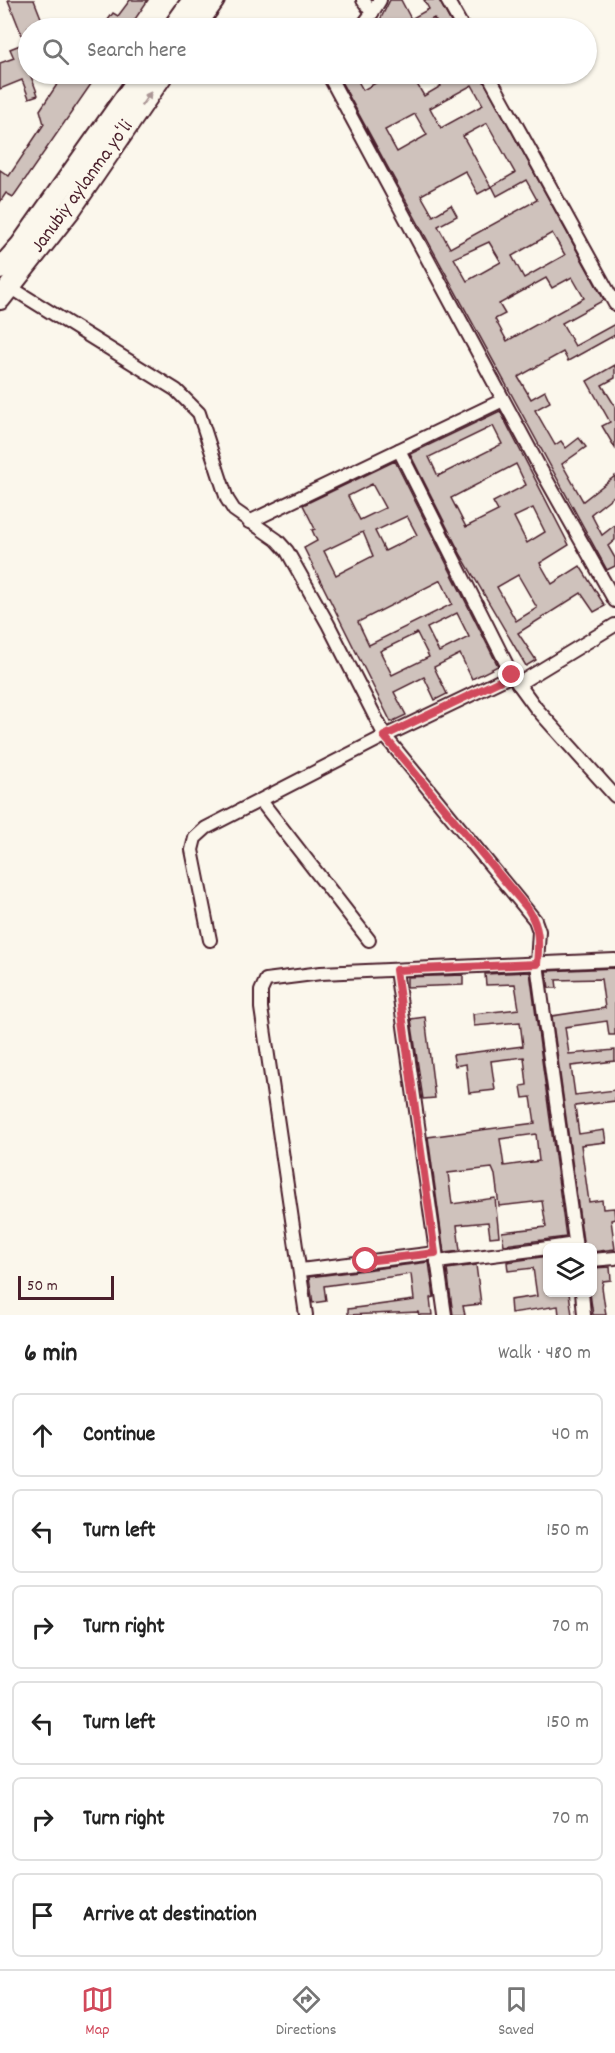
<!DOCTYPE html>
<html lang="en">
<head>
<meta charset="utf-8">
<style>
	:root { --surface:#fff; --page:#f6f6f6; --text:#222; --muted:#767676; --line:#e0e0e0; --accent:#d1495b }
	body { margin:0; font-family:Dekko,sans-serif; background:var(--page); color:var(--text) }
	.controls { position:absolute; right:18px; bottom:18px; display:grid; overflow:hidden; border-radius:9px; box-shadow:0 2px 4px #0004 }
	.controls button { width:54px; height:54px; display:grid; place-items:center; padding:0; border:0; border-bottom:2px solid var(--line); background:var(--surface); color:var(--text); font:30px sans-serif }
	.scale { position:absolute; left:18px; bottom:15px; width:96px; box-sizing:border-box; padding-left:6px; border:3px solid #4a1f2b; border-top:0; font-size:16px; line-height:21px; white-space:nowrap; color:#4a1f2b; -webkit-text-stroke:4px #fbf7ec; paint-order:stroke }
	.stop { position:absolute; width:18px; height:18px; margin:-14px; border:4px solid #d1495b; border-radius:50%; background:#fff }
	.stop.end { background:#d1495b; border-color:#fff; box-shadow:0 2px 6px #0008 }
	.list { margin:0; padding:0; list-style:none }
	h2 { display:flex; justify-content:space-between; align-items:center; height:78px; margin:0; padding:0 24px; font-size:26px }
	h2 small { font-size:20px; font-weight:400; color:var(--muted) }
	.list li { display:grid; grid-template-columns:39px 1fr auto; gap:18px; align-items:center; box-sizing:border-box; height:84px; margin:0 12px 12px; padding:0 12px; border:2px solid var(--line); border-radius:9px }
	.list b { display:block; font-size:22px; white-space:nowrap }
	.list em { font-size:20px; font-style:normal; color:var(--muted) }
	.icon { flex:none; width:33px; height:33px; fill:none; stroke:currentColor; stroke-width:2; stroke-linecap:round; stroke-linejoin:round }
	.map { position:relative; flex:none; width:615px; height:1315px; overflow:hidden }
	.search { position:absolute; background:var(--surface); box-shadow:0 2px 4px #0004; left:18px; right:18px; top:18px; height:66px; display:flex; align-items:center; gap:15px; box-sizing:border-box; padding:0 21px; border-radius:33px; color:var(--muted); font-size:22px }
	.sheet { height:654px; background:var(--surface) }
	nav { display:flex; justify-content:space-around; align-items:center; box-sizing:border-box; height:84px; border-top:2px solid var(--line); background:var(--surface); font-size:16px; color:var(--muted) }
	nav a { display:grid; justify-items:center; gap:3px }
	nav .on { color:var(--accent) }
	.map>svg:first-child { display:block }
</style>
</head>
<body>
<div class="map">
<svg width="615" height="1315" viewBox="0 0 615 1315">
	<rect width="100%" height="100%" fill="#fbf7ec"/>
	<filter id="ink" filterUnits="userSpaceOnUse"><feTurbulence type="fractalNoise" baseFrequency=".0167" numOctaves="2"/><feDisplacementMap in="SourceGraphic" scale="12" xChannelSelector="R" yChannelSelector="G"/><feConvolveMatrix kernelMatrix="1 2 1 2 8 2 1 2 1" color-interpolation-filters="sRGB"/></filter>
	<g filter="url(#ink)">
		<g fill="#cfc2bc" stroke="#4a1f2b" stroke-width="1.5" fill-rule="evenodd">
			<polygon points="8,0 34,0 45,28 28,28 28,53 23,55 38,95 29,98 22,80 0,89 0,63 14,58 10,49 25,43"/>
			<polygon points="130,0 148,0 129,28 102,28 113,13 118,16"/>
			<polygon points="390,0 401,0 411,19 429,9 424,0 439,0 454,28 440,28 434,18 416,28 394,28 401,25 400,22 391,28 376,28"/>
			<polygon points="64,74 98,74 13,197 6,193 0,202 0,170 9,176 44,124 40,110"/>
			<path d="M337 74H354L363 90 392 74H411L424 96 441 86 434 74H480L604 300 562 323 575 346 615 324V335L568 361 563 352 518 377 531 399 545 391 550 402 535 410 555 445 561 441 566 448 579 438 586 447 562 464 583 501 615 476V495L591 514 602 535 615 525V540L608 546 615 558V566L607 570ZM472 85 483 105 441 128 430 108ZM415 114 427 135 397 152 385 130ZM487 123 515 173 492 186 497 196 526 180 537 200 450 248 438 226 457 216 451 205 433 216 421 195 465 171 478 194 491 187 463 136ZM552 233 565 255 524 278 512 256ZM489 242 501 262 467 281 454 258ZM572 277 584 298 507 341 495 319 505 314 499 304 546 278 552 288Z"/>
			<polygon points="615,365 615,378 602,385 615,406 615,448 602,426 610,422 587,381"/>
			<path d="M500 411 569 545 540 563 552 584 580 566 605 606 594 612 581 593 518 633 536 660 526 666 461 555 410 454ZM493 426 502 444 438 476 429 457ZM516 464 526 485 493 502 498 511 466 527 451 498ZM533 508 545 532 527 543 514 517ZM518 575 537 608 516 621 497 587Z"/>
			<path d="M395 461 498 666 472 679 460 654 434 667 447 694 435 700 424 677 394 692 406 715 391 722 304 548 317 541 312 530 315 529 303 505ZM372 484 385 508 360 520 348 496ZM407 516 417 535 385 551 375 531ZM363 532 373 556 336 575 324 551ZM441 580 452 604 369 645 358 622ZM457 613 469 637 439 652 427 628ZM417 633 429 657 392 675 380 651Z"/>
			<polygon points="615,968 615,1035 609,1035 607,1021 565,1027 569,1054 615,1050 615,1061 571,1066 575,1095 615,1090 615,1101 575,1106 579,1134 604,1130 606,1142 581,1145 589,1202 602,1200 603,1209 614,1208 615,1219 611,1220 615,1249 592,1252 592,1248 584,1248 552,1016 605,1008 601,979 556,980 557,988 549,988 546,971"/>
			<path d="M530 972 566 1237 504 1245 502 1232 546 1227 542 1201 499 1206 495 1175 492 1168 448 1173 452 1204 495 1198 499 1236 490 1237 488 1222 457 1225 460 1251 444 1253 428 1137 535 1123 531 1097 523 1098 521 1086 527 1085 524 1057 491 1061 495 1090 469 1093 466 1064 455 1066 453 1055 523 1046 520 1022 474 1026 473 1014 519 1009 515 984 486 985 485 974ZM536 1134 539 1161 504 1166 500 1139Z"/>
			<polygon points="463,975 463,985 407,987 407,977"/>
			<polygon points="425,1017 435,1098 423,1099 411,1019"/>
			<polygon points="548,1256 548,1293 569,1293 572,1315 559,1315 558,1306 511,1313 510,1300 537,1296 533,1268 508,1271 507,1262"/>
			<polygon points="429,1262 434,1297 430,1298 432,1315 419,1315 418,1312 348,1315 348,1309 414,1300 411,1274 324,1286 326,1301 313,1303 309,1277"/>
			<polygon points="476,1265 481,1304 463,1306 465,1315 453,1315 447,1269"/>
			<polygon points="610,1267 611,1280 603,1281 602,1287 606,1315 593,1315 590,1293 592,1293 592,1268"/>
		</g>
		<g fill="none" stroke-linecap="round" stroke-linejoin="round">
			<defs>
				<g id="minor">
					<polyline points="447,0 463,28"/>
					<polyline points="372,13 380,0"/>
					<polyline points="361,28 372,13 363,0"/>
					<polyline points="328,74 540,468 615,601"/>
					<polyline points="488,74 615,304"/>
					<polyline points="10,287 176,390 199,413 227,499 234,510 277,540 287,551 328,624 385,736 535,920 539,931 537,964 576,1248"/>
					<polyline points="399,450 512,675 536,708 615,796"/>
					<polyline points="249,522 503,400"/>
					<polyline points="518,684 615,625"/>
					<polyline points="261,801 369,940"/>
					<polyline points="210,940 192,850 195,838 206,828 385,736 512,675"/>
					<polyline points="396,970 445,1315"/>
					<polyline points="548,1248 575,1244"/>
					<polyline points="592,1260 615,1258"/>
					<polyline points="437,1262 548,1248"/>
					<polyline points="301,1270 435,1253"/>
					<polyline points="582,1292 584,1315"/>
					<polyline points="306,1315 261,1008 261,991 266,980 321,973 615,960"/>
				</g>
				<g id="trunk">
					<polyline points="173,28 193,0"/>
					<polyline points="194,28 214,0"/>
					<polyline points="0,269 21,245 142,74"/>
					<polyline points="0,299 70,210 163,74"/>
				</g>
			</defs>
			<use href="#minor" stroke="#4a1f2b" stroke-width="16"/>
			<use href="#trunk" stroke="#4a1f2b" stroke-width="24"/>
			<use href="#minor" stroke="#fbf7ec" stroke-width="12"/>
			<use href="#trunk" stroke="#fbf7ec" stroke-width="20"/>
		</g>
		<defs><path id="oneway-solid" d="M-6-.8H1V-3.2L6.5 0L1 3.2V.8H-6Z" transform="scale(1.5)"/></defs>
		<use fill="#ab9695" href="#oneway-solid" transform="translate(146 99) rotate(-55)"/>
	</g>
	<g fill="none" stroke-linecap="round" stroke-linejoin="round" filter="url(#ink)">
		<path stroke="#d1495b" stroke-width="8" d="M366 1261 435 1253 396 970 537 964C539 943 540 928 528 909L384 736 512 675"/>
	</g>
	<g text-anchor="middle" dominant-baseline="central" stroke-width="4.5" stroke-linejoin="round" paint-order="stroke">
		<g font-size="20" fill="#4a1f2b" stroke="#fbf7ec">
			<text transform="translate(83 187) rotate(-54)">Janubiy aylanma yoʻli</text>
		</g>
	</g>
</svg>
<div class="controls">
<button><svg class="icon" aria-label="layers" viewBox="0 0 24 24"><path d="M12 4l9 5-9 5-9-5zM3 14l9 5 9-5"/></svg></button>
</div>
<div class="scale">50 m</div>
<div class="stop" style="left:366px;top:1261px"></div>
<div class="stop end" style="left:512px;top:675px"></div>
<div class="search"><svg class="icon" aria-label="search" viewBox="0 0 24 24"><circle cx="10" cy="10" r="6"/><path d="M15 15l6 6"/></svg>Search here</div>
</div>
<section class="sheet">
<h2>6 min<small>Walk · 480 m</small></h2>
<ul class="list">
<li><svg class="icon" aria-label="ahead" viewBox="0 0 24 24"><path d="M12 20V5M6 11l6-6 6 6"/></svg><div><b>Continue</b></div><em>40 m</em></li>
<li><svg class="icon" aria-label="left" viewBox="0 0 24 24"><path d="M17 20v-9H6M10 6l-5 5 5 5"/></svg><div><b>Turn left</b></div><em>150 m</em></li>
<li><svg class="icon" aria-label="right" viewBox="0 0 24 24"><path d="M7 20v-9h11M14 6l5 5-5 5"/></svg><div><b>Turn right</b></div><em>70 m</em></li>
<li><svg class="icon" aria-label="left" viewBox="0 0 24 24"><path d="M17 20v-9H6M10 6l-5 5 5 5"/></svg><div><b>Turn left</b></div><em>150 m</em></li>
<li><svg class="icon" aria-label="right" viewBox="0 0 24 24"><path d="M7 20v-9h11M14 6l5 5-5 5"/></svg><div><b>Turn right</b></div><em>70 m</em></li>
<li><svg class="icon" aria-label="arrive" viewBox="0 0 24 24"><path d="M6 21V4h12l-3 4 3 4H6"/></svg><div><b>Arrive at destination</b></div></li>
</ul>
</section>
<nav>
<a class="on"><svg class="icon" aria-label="map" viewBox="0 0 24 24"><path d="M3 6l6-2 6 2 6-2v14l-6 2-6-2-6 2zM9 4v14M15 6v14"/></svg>Map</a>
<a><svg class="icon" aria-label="directions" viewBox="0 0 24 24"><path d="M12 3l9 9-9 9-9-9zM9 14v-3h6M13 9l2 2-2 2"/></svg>Directions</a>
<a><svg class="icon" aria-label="saved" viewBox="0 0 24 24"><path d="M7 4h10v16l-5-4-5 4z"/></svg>Saved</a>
</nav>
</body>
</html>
